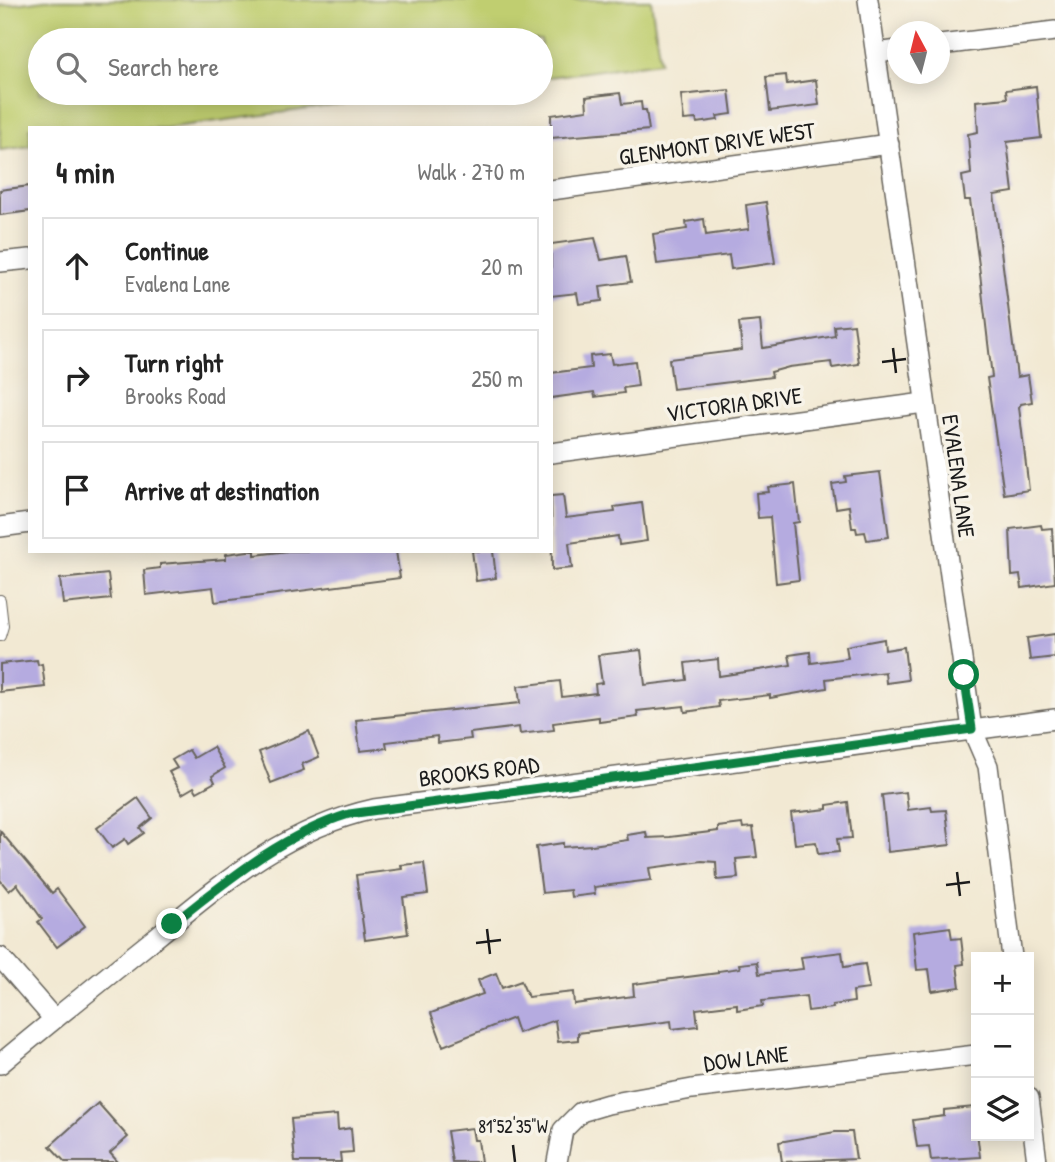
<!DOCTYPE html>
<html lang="en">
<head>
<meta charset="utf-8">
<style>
	:root { --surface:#fff; --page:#f2f2f2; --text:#222; --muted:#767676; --line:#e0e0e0 }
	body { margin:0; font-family:"Patrick Hand",sans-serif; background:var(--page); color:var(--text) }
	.controls { position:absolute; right:21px; bottom:21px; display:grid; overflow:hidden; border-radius:0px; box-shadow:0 4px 18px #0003 }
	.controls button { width:63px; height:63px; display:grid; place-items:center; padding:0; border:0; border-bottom:2px solid var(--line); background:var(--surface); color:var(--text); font:35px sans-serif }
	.compass { position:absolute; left:887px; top:21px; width:63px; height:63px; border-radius:50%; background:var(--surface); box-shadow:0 4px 18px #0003; rotate:353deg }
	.stop { position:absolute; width:21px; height:21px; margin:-16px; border:5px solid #0b8043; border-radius:50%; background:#fff }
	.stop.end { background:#0b8043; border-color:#fff; box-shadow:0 2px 7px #0008 }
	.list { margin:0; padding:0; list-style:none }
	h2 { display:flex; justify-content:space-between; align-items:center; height:91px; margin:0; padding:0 28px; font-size:30px }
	h2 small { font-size:23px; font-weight:400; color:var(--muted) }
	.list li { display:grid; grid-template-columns:46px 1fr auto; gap:21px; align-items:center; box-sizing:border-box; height:98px; margin:0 14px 14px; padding:0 14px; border:2px solid var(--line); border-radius:0px }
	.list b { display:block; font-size:26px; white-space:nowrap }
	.list p { margin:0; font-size:23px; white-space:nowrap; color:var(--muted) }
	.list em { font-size:23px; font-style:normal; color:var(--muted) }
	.icon { flex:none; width:38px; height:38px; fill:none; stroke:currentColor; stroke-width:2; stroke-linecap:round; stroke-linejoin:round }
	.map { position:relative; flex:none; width:1055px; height:1162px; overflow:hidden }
	.search { position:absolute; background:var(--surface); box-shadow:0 4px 18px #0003; left:28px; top:28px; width:525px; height:77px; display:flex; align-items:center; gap:18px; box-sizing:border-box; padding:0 24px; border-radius:38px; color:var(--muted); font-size:26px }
	.panel { position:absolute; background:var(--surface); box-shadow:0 4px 18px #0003; left:28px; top:126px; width:525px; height:427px; border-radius:0px }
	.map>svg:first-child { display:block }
</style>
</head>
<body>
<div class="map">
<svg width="1055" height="1162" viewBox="0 0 1055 1162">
	<rect width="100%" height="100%" fill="#f7f3e8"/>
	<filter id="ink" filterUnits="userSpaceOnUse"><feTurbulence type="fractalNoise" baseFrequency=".0143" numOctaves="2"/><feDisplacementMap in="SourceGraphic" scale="14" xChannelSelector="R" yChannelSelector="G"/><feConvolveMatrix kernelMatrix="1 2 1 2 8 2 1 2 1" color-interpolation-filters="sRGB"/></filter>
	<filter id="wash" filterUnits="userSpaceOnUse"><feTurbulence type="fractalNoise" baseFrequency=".00686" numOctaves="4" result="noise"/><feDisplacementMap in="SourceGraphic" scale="28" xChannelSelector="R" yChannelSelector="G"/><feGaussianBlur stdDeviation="1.57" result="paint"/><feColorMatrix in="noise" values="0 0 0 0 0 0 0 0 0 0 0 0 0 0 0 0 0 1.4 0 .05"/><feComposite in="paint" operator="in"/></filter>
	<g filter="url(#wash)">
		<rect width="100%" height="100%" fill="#f2e9d3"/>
		<polygon fill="#c0ce70" stroke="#6e7546" stroke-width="2" points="45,0 651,0 660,62 541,78 541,40 40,40 40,93 429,93 166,128 30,128 30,146 0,150 0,6"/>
		<g id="blocks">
			<g fill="#b5abe0">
				<polygon points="786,75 787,84 816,80 819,105 770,111 766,77"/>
				<polygon points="1036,86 1041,138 1007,142 1013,192 994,195 1017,377 1028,375 1032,402 1021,404 1019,407 1029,490 1004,494 987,378 992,377 979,265 970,200 965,200 962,176 971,174 968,134 978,132 976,101 1007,98 1006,90"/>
				<polygon points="729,90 732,114 717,116 718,120 697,123 696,119 684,120 681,95"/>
				<polygon points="620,93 622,104 641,102 642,110 646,110 649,130 551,138 551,115 587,110 586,97"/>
				<polygon points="30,186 30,211 0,215 0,190"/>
				<polygon points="766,202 775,263 731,269 729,255 657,264 653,234 687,229 686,222 704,219 706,235 749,229 746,205"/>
				<polygon points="595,238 601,260 626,256 631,282 600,286 602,301 579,304 577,293 551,296 551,244"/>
				<polygon points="760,321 763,348 835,336 834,326 854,324 859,364 832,368 831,362 789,367 771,372 772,377 673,389 669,359 742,350 739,323"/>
				<polygon points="610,354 612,364 635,361 638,386 623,388 624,393 595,397 594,392 551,398 551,373 591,368 590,356"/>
				<polygon points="880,472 889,537 867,540 865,532 857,533 856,528 852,528 849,506 836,508 832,484 846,482 845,476"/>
				<polygon points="795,484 799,522 793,523 799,580 776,583 770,517 758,518 756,493 769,492 768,487"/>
				<polygon points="563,495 566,518 615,512 614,507 642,503 647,541 619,545 618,536 569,543 572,568 552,570 551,496"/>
				<polygon points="1041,525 1042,529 1052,528 1055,583 1022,588 1020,575 1012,576 1010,529"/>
				<polygon points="248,551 255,551 255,555 288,551 396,551 400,578 215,602 213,587 146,595 144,570 160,568 160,564 226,559 226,554"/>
				<polygon points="472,551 493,551 496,578 476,581"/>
				<polygon points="108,574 111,599 63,604 60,579"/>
				<polygon points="1055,634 1055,657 1030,660 1027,638"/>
				<polygon points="884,639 885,650 904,647 908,680 886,683 885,672 826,679 827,688 770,698 770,695 718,701 719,707 685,712 684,706 637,711 638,717 599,722 599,717 553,723 554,730 520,734 519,727 470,733 471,739 438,743 437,736 386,742 387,748 360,751 356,720 520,703 518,686 560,681 562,697 596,693 595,684 602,683 598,655 641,650 645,685 687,680 685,663 718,659 719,676 791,665 789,655 810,652 811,663 848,658 846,646"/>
				<polygon points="37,660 38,665 42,664 45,687 0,692 0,664"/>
				<polygon points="309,731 319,757 302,764 304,770 271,783 259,752"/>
				<polygon points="213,747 225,768 212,776 215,782 197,792 194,787 182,794 169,772 177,768 172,760 189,750 194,758"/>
				<polygon points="906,792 908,810 931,807 932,811 946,810 950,845 888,852 882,795"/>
				<polygon points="138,798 152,818 140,828 144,833 128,844 125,839 112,848 97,828"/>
				<polygon points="848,802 852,838 837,839 839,852 818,854 816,842 795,844 791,813 827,809 827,805"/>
				<polygon points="742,824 743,828 753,827 757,857 736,859 738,878 717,880 716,862 702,861 649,868 651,880 594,887 595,894 571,897 570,890 542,893 536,847 563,843 563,847 592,845 628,840 627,835 646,832 647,838 670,837 718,831 718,827"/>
				<polygon points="0,831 52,893 57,889 85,926 57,947 38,922 42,919 17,884 9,891 0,880"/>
				<polygon points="424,863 428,894 403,897 408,934 365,940 356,875 402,869 401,865"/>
				<polygon points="950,927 952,939 961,938 964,964 957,965 960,987 932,991 929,969 917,970 913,932"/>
				<polygon points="842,952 844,967 865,964 869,989 853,991 854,1002 832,1005 833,1008 808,1011 806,996 762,1001 763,1006 737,1010 737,1004 696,1009 698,1026 672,1029 671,1021 578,1033 578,1040 558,1042 555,1020 518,1033 513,1018 443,1046 431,1013 483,994 478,980 496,973 502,988 521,981 528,997 573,992 574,1004 634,996 633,984 718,973 718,971 740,968 739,964 757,962 759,974 803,969 801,957"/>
				<polygon points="98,1103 128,1137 110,1153 118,1162 65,1162 50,1146"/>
				<polygon points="974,1107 980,1157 931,1160 929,1146 917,1147 913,1120 944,1116 944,1110"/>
				<polygon points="337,1115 338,1130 351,1128 353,1152 340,1153 341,1162 295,1162 291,1119"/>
				<polygon points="472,1128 474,1140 478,1140 481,1162 452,1162 447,1131"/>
				<polygon points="835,1132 852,1132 856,1159 782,1162 779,1142"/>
			</g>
		</g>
	</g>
	<g filter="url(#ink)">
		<use href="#blocks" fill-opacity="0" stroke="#67645c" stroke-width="2"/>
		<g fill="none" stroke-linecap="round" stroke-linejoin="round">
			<defs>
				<polyline id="service" points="0,600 3,626 0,636"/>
				<g id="minor">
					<polyline points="868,0 972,729 988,766 1012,957"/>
					<polyline points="940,45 1055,31"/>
					<polyline points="878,53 898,50"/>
					<polyline points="551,190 889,144"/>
					<polyline points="0,262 30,259"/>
					<polyline points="551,453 924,403"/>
					<polyline points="0,527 30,523"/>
					<polyline points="0,957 54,1019"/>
					<path d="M0 1064C49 1023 99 983 149 943 219 886 283 829 374 809L1055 719"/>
					<polyline points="1029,1098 1037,1162"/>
					<polyline points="557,1162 563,1130 581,1112 608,1104 692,1089 976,1055"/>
				</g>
			</defs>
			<use href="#service" stroke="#67645c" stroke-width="12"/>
			<use href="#minor" stroke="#67645c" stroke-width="22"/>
			<use href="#service" stroke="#fff" stroke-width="10"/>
			<use href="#minor" stroke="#fff" stroke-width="19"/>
		</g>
	</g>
	<g fill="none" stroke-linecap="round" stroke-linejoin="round" filter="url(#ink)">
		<path stroke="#0b8043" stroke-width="9" d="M172 924C227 881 281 835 349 814L972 729 964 675"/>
	</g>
	<path fill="none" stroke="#1c1c1c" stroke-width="2.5" d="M893 348 896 373M882 362 906 359M957 872 960 896M946 885 970 882M487 929 490 954M476 943 501 940M513 1145 515 1162"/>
	<g text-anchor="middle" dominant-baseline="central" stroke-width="7" stroke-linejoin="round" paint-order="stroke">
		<g font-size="23" fill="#1c1c1c" stroke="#f7f3e8">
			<text transform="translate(717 143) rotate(-8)">GLENMONT DRIVE WEST</text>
			<text transform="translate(734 404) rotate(-8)">VICTORIA DRIVE</text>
			<text transform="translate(959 476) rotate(82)">EVALENA LANE</text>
			<text transform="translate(479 771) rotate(-7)">BROOKS ROAD</text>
			<text transform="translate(746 1058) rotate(-7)">DOW LANE</text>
		</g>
	</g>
	<g font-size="18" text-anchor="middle" fill="#1c1c1c" stroke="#f7f3e8" stroke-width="7" stroke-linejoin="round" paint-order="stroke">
		<text x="513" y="1133">81°52'35"W</text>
	</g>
</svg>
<div class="controls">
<button>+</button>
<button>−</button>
<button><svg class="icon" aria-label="layers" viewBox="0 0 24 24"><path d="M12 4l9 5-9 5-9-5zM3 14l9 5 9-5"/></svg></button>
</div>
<svg class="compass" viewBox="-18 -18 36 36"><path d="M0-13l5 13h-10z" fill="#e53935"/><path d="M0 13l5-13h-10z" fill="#767676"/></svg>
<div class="stop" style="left:964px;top:675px"></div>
<div class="stop end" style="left:172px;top:924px"></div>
<div class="search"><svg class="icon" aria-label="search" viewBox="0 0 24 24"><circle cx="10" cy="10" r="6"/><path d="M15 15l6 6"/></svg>Search here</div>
<section class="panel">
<h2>4 min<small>Walk · 270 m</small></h2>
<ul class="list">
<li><svg class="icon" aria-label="ahead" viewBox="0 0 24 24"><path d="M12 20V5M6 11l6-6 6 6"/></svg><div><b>Continue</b><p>Evalena Lane</p></div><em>20 m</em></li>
<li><svg class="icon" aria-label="right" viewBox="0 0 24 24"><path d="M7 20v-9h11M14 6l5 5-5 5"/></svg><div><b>Turn right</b><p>Brooks Road</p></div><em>250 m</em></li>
<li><svg class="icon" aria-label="arrive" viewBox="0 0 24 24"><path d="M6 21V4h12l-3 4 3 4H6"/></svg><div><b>Arrive at destination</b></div></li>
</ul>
</section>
</div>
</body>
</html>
